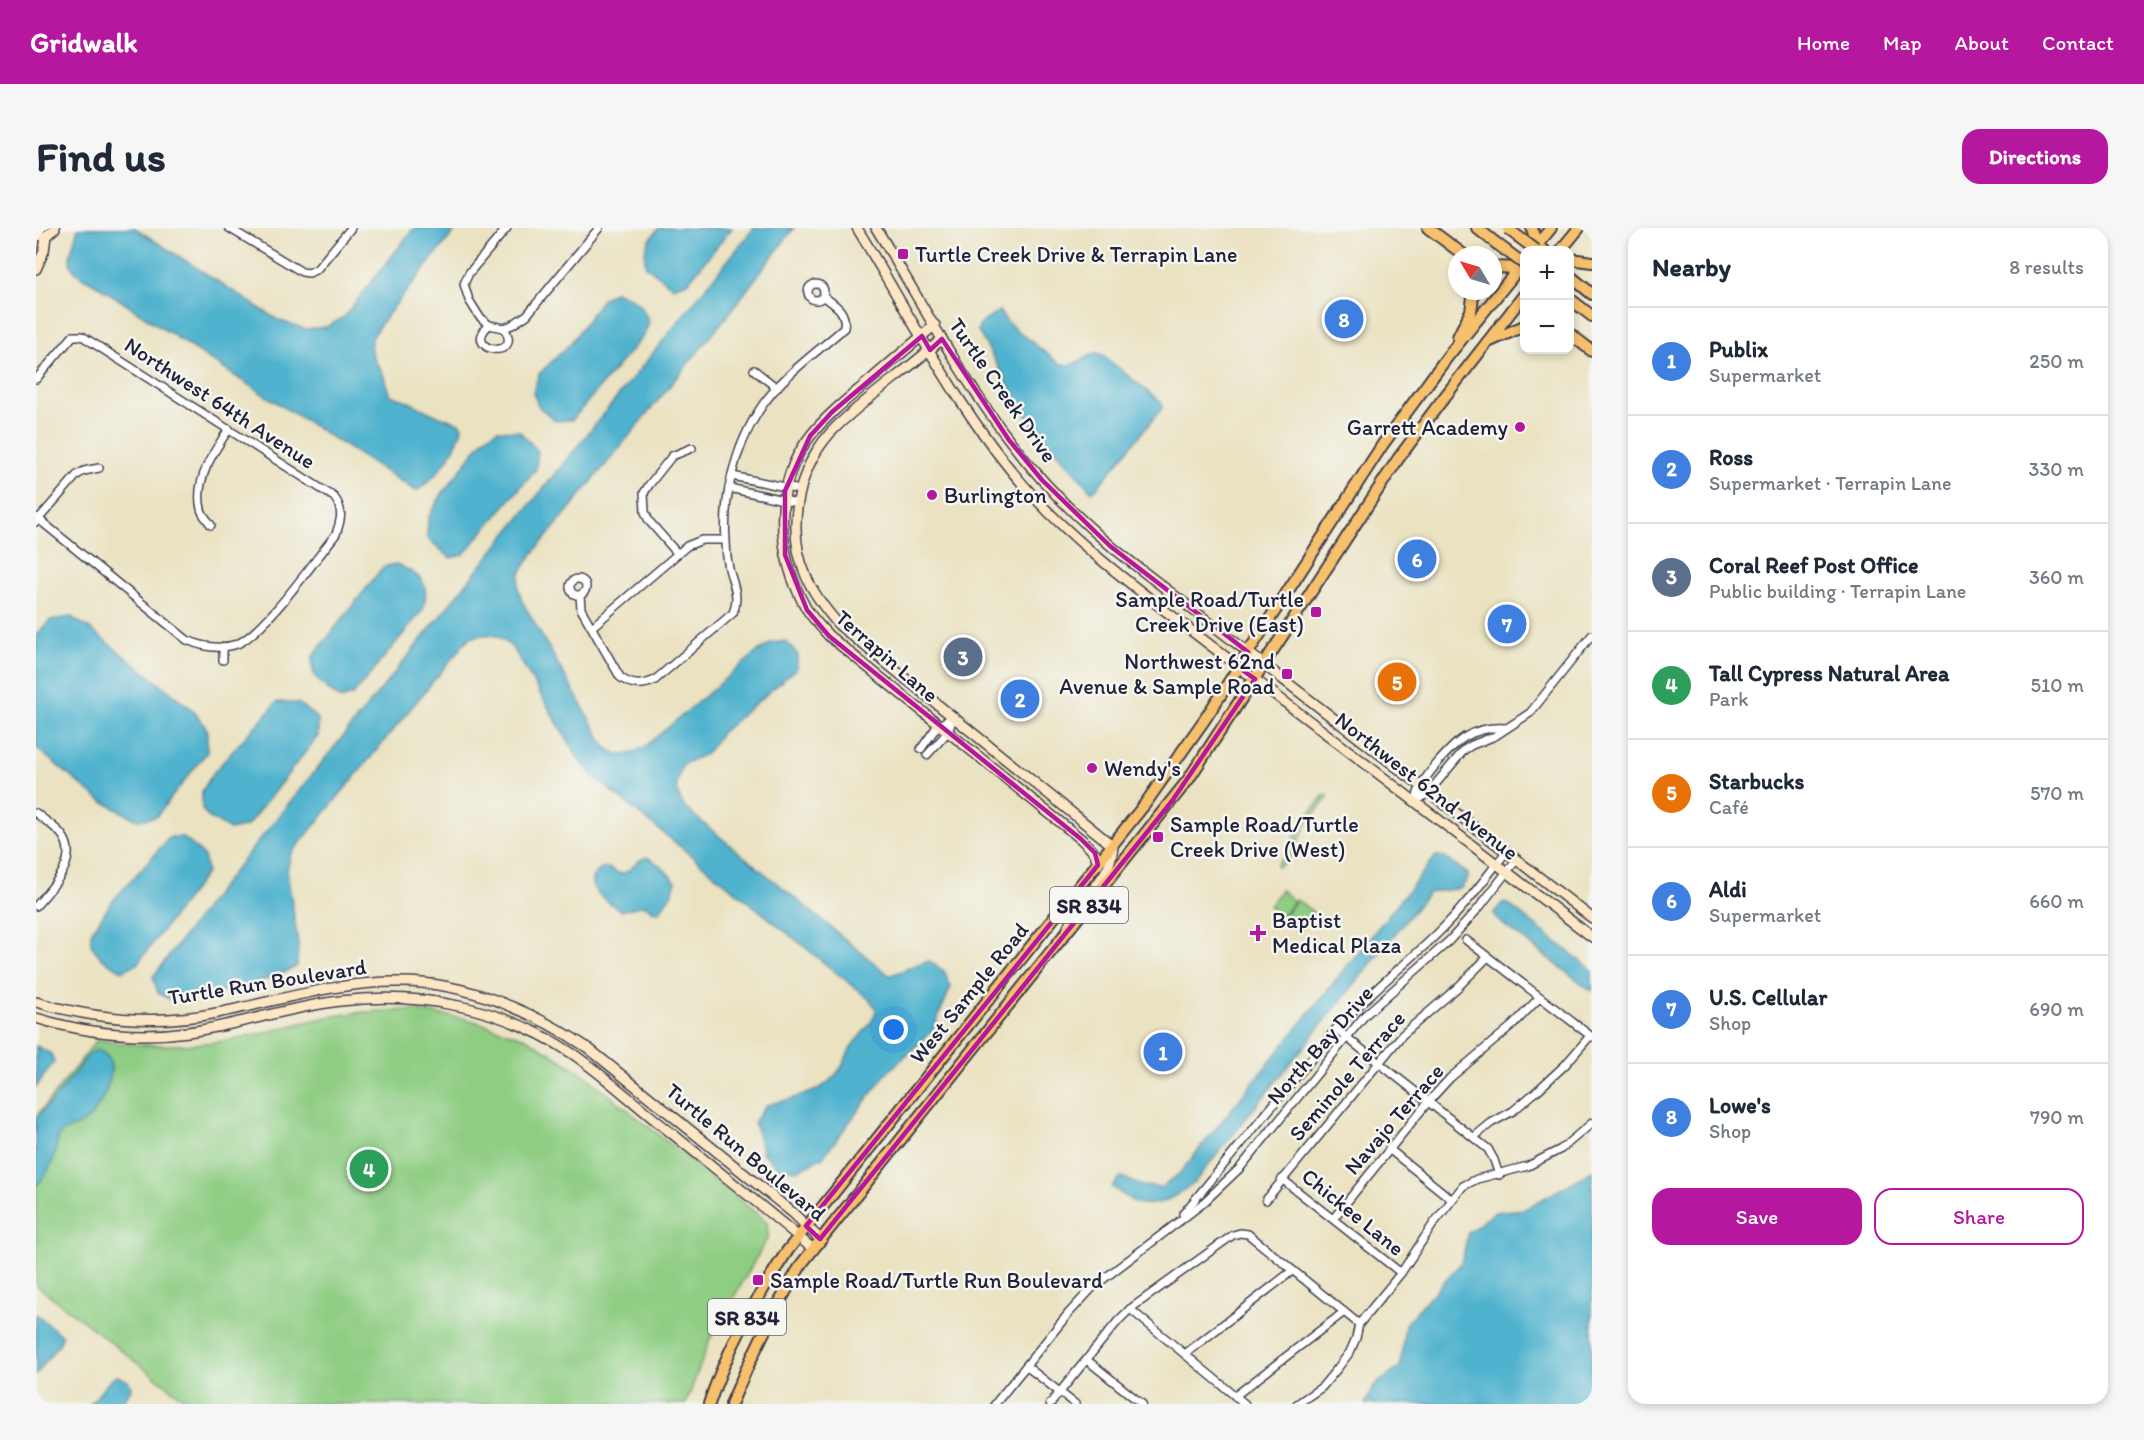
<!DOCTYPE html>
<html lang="en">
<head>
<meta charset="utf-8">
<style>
	:root { --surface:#fff; --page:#f6f6f7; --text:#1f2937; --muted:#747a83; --line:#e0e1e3; --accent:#b5179e }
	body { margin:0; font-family:Itim,sans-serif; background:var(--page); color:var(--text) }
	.controls { position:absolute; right:18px; top:18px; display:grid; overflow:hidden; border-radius:12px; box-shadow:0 3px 9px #0003 }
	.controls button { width:54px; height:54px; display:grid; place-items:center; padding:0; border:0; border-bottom:2px solid var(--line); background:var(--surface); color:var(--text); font:30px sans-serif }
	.compass { position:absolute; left:1412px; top:18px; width:54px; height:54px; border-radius:50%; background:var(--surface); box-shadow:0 3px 9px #0003; rotate:308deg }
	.you { position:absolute; left:858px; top:802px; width:21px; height:21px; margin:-15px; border:4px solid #fff; border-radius:50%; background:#1a73e8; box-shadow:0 0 0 9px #1a73e833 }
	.badge { display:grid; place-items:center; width:39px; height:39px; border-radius:50%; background:var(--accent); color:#fff; font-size:20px; font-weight:700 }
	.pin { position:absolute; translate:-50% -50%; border:3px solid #fff; box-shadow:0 2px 6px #0006 }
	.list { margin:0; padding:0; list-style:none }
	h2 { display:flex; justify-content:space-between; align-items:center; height:78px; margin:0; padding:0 24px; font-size:26px }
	h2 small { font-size:20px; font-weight:400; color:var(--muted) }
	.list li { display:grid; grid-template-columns:39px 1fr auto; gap:18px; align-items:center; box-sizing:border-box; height:108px; padding:0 24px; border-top:2px solid var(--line) }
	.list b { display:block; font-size:22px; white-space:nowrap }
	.list p { margin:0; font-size:20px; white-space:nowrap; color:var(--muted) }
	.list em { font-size:20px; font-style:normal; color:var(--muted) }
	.actions { display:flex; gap:12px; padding:18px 24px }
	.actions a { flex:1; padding:14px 0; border:2px solid var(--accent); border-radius:18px; text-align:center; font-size:21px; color:var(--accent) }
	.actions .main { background:var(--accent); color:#fff }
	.map { position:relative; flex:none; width:1556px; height:1176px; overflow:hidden; border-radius:18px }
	header { display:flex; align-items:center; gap:36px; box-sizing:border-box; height:84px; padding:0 30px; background:var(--accent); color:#fff }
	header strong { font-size:28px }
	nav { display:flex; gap:33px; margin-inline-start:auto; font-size:21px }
	.intro { display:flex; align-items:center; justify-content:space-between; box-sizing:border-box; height:144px; padding:0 36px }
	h1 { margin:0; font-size:42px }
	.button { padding:15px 27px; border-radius:18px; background:var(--accent); color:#fff; font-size:21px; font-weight:700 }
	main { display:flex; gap:36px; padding:0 36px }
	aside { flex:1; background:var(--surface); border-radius:18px; box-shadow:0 3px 9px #0003 }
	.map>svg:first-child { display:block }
</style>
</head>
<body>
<header>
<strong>Gridwalk</strong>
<nav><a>Home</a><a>Map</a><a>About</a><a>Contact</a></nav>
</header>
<div class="intro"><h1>Find us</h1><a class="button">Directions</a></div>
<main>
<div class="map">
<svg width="1556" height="1176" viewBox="0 0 1556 1176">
	<rect width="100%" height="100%" fill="#f6f6f2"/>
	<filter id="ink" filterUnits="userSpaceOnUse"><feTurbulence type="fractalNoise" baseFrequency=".0167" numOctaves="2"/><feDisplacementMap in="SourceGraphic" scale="12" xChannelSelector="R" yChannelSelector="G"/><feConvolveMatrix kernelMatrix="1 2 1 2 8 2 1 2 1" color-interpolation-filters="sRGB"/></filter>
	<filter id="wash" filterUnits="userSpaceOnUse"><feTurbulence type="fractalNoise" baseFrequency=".008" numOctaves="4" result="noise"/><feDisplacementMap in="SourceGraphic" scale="24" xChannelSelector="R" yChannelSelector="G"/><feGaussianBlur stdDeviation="1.35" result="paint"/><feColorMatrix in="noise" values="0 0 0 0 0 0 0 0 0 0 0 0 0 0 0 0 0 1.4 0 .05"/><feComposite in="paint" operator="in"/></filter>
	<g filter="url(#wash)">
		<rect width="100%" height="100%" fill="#eae2c1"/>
		<g fill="#8fcd83" stroke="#58785f" stroke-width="1.5">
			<path d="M1288 567H1292V569C1285 578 1277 587 1271 596 1262 610 1258 634 1241 639V636L1248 629 1264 599Z"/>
			<polygon points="1245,662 1258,673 1246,688 1233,678"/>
			<polygon points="1261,672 1278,685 1263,704 1246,690"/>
			<path d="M376 782 431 791 490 810 546 845 731 994 732 1009 673 1113 650 1176H155L0 1057V889L61 812C100 818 141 819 181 814 218 810 256 796 293 789 321 783 348 783 376 782Z"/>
		</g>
		<g fill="#4fb2ce" stroke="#386a84" stroke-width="1.5">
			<path d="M42 0H99L242 92 269 101 291 99 308 89 378 0H421L346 94C329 117 332 121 346 144 350 150 350 160 354 167L369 172 395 185 423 195 426 199C422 221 399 252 380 263L199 148 64 59C26 39 31 39 42 0Z"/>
			<path d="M623 0H696L652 54 637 59 610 38C606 21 612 13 623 0Z"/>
			<path d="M718 0H758L695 83 495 328 484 345 482 360 486 373 569 518C584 532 596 527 611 517L722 423 736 415 750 413 762 427 760 441 685 505 670 526 647 536C639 557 637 562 650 581L853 747C868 745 878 735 893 733L908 743 915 759 896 803 850 846 787 929 763 942 743 940 727 925 718 894 731 877C760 869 787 867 805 840 810 832 812 823 818 815 827 804 838 795 840 780L833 771 564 554 545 535 479 423C463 405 456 404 433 410L255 626 251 642 262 715 261 738C238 752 167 770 139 772 133 772 127 768 122 765L117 749 182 663Z"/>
			<path d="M578 64C598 69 605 75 613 94L608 107 536 192 520 193 503 179 497 165 503 146 534 116 567 70Z"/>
			<polygon points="963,83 972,95 1024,136 1035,137 1060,125 1065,126 1126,175 1126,180 1061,260 1056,264 993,192 942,103 943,97"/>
			<polygon points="461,202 483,203 502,223 500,241 427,327 414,330 391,310 392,290 406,266 448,211"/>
			<path d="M360 336C385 347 395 354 387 382L317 467 304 471C288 457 272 451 277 428L347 339Z"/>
			<polygon points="35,389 53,400 157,482 171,501 171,524 120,589 101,592 62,571 0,520 0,407 14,392"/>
			<polygon points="241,474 262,475 282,491 282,508 211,598 194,602 172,589 166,581 166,563 178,544"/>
			<polygon points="134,609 147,609 168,628 171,644 101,736 86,743 66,731 55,717 55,705 75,675"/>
			<path d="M1400 628 1408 629 1432 646V650L1425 660 1392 665 1158 955C1142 967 1122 981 1101 975 1092 972 1084 964 1076 959L1085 949 1106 958 1126 959 1144 945Z"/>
			<path d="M611 629 625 638 640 654 635 667 623 684H620L608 677 585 683C575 675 546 660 559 646 562 643 566 639 571 640 578 641 581 648 588 645 598 641 600 631 611 629Z"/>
			<polygon points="1466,675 1472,676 1556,742 1556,763 1460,691 1458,685"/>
			<polygon points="0,818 15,826 18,834 0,859"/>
			<path d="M61 822C91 830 66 878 51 892 44 899 29 899 23 908 21 913 20 921 19 926 15 939 9 949 0 958V890L24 864 53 826Z"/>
			<polygon points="1556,943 1556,1176 1329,1176 1338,1158 1364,1139 1369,1096 1426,1034 1432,1005 1459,984 1489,981"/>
			<polygon points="0,1086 26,1108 25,1113 0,1147"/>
			<polygon points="82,1148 92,1153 95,1158 94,1163 84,1176 54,1176 77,1149"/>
		</g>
	</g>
	<g filter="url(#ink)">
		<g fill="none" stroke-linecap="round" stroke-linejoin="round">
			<defs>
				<g id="street">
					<polyline points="193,0 266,44 273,45 281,41 315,0"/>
					<polyline points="471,0 433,45 428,56 433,72 443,88 453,97 468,100 476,97 491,87 563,0"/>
					<circle cx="780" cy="64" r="8"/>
					<path d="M453 97C424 124 489 133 468 100"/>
					<polyline points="718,142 741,160"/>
					<path d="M0 151 37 108H46L298 269C308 282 305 292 300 306 279 332 228 405 201 416 184 422 167 419 151 412L0 289"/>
					<polyline points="696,248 764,262"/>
					<polyline points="693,260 761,275"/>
					<polyline points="0,294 41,247 48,243 63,240"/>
					<path d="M175 297C172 292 166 287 165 281 158 252 178 223 193 201"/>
					<polyline points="641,325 613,293 609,284 608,265 613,257 636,228 656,220"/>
					<circle cx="542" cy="359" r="8"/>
					<path d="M544 367 545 381 584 449C595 458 607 458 619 452L697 385C704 369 697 356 693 341 691 332 690 322 690 313 686 259 705 197 743 157 763 136 787 119 808 100 811 83 799 77 787 68"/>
					<polyline points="556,399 651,318 666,312 689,312"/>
					<polyline points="187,432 187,419"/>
					<polyline points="885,521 902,497 917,490"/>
					<polyline points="891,527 912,504 917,490"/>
					<polyline points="1379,574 1392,565 1428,522 1436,517 1459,508 1494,485 1556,407"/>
					<path d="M1379 574C1383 559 1389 550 1399 538 1420 513 1435 498 1470 500"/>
					<path d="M0 585C8 592 20 599 26 607 45 632 15 660 0 678"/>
					<polyline points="1430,712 1556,809"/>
					<polyline points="1300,801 1452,921 1458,932 1463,947"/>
					<polyline points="1438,909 1455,895 1477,883 1502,862 1529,837 1554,808"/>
					<polyline points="1353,921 1415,971"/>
					<polyline points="1246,951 1365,1045"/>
					<polyline points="1230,972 1366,807 1421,760 1452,729"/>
					<path d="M1147 986 1300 801C1331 766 1368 738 1401 706 1427 681 1448 652 1470 624"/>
					<polyline points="1297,991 1392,874 1414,850 1477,797 1503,770"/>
					<polyline points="1094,1081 1209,1176"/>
					<polyline points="1149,1126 1256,1043"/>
					<polyline points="1051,1132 1106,1176"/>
					<polyline points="990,1138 1039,1176"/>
					<polyline points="1199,1168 1308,1084"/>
					<polyline points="959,1176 1032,1086 1057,1059 1166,976 1204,940 1329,787 1413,713 1442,681 1480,632"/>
					<polyline points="1014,1176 1082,1093 1094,1081 1197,1007 1204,1005 1212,1006 1323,1096"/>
					<polyline points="1261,1176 1286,1159 1301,1141 1314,1124 1320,1110 1323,1096 1365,1045 1398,995 1427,958 1441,951 1492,938 1525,921 1556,895"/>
				</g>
				<g id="secondary">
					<path d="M821 0C877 92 926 191 999 270 1038 312 1082 346 1127 381L1556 709"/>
					<path d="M840 0C884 71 923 148 975 214 1009 259 1050 299 1095 334L1556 690"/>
					<polyline points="0,7 10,8 19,0"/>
					<polyline points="0,41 8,23 10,8"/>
					<path d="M899 97C876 116 854 135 832 154 813 170 792 186 775 207 736 256 740 327 770 380 776 390 785 399 793 408L1045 611 1059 625 1062 637"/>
					<path d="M906 111C872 142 833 167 800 199 762 236 749 299 770 348 778 367 790 382 803 397L1077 618C1074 658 1041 666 1031 703"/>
					<path d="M0 774C58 791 121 797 181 785 242 773 302 753 365 754 431 754 498 784 552 820L757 985 784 1011"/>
					<path d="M0 790C49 805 101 811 152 804 203 797 252 779 304 773 385 763 469 780 537 826 569 848 602 879 633 903 681 942 730 981 777 1021"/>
				</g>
				<g id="primary">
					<polyline points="1392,0 1428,27"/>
					<polyline points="1441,0 1461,16"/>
					<polyline points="1496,0 1501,18 1508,22"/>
					<polyline points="1497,22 1515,0"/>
					<polyline points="1525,22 1543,0"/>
					<polyline points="1534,31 1556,34"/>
					<polyline points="1457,39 1484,40 1488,43"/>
					<polyline points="1534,48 1556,66"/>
					<polyline points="1534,71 1556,88"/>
					<polyline points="1534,106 1556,123"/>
					<polyline points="1422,109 1435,83 1438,63"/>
					<polyline points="1452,114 1488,98"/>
					<path d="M673 1176C691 1121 720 1070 752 1022L1109 576 1169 491 1347 216 1412 128 1488 34"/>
					<path d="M695 1176C716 1127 738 1080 767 1034L1152 552 1362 231 1400 180 1488 67"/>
				</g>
			</defs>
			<use href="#street" stroke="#403f4f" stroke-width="10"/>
			<use href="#secondary" stroke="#403f4f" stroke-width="12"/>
			<use href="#primary" stroke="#403f4f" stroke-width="14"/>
			<use href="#street" stroke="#fff" stroke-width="7"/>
			<use href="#secondary" stroke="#fce6c4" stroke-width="9"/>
			<use href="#primary" stroke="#f7c06c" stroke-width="10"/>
			<defs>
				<g id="primary-bridge">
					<polyline points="1472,1 1500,22"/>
					<polyline points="1461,16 1488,36"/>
				</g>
			</defs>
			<use href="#primary-bridge" stroke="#403f4f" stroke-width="14" stroke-linecap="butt"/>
			<use href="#primary-bridge" stroke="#f7c06c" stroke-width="10"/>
		</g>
	</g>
	<path fill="none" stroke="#b5179e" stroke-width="4.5" stroke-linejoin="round" d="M886 108 894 122 906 111 973 212 1006 252 1074 318 1212 424 1202 439 1219 451 1136 573 784 1011 770 998 1062 637 1059 625 1045 611 793 408 771 382 749 327V263L774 208 796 184Z"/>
	<g fill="#b5179e" stroke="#f6f6f2" stroke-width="2">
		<rect x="861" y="20" width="12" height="12" rx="3"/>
		<circle cx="1484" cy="199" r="6"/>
		<circle cx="896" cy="267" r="6"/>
		<rect x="1274" y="378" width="12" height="12" rx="3"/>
		<rect x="1245" y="440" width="12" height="12" rx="3"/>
		<circle cx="1056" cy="540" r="6"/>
		<rect x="1116" y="603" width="12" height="12" rx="3"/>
		<path d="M1219 696h6v6h6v6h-6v6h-6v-6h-6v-6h6z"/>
		<rect x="716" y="1046" width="12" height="12" rx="3"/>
	</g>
	<g text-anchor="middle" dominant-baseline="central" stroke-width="5" stroke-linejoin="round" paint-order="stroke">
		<g fill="#f6f6f2" stroke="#626272" stroke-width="1.5">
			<rect x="1014" y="659" width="78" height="36" rx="4.5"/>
			<rect x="672" y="1071" width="78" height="36" rx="4.5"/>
		</g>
		<g font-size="21" font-weight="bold" fill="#22223b">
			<text x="1053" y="677">SR 834</text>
			<text x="711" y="1089">SR 834</text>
		</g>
		<g font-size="22" fill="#22223b" stroke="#f6f6f2" text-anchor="start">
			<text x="879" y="26">Turtle Creek Drive &amp; Terrapin Lane</text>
			<text x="1472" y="199" text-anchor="end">Garrett Academy</text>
			<text x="908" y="267">Burlington</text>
			<text x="1268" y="371" text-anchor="end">Sample Road/Turtle<tspan x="1268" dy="25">Creek Drive (East)</tspan></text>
			<text x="1239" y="433" text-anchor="end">Northwest 62nd<tspan x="1239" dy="25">Avenue &amp; Sample Road</tspan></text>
			<text x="1068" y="540">Wendy's</text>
			<text x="1134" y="596">Sample Road/Turtle<tspan x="1134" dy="25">Creek Drive (West)</tspan></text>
			<text x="1236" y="692">Baptist<tspan x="1236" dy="25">Medical Plaza</tspan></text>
			<text x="734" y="1052">Sample Road/Turtle Run Boulevard</text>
		</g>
		<g font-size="22" fill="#22223b" stroke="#f6f6f2">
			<text transform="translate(967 162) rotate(55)">Turtle Creek Drive</text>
			<text transform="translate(184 175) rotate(33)">Northwest 64th Avenue</text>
			<text transform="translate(851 428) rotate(41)">Terrapin Lane</text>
			<text transform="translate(1391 558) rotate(38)">Northwest 62nd Avenue</text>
			<text transform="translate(231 754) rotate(-9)">Turtle Run Boulevard</text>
			<text transform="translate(933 765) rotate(-51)">West Sample Road</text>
			<text transform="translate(1284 817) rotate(-49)">North Bay Drive</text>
			<text transform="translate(1311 848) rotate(-49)">Seminole Terrace</text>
			<text transform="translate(1358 891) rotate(-49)">Navajo Terrace</text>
			<text transform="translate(710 924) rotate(40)">Turtle Run Boulevard</text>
			<text transform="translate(1317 984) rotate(39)">Chickee Lane</text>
		</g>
	</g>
</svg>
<div class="controls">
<button>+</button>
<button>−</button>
</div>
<svg class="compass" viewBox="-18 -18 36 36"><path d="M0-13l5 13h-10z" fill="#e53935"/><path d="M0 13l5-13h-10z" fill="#747a83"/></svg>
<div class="you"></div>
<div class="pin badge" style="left:1127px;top:824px;background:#3f7fe0">1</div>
<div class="pin badge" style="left:984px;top:471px;background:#3f7fe0">2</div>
<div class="pin badge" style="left:927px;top:429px;background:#5c6f8a">3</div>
<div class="pin badge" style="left:333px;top:941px;background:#2e9e5b">4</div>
<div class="pin badge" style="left:1361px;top:454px;background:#e8710a">5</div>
<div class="pin badge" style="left:1381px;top:331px;background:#3f7fe0">6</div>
<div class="pin badge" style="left:1471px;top:396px;background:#3f7fe0">7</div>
<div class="pin badge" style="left:1308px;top:91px;background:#3f7fe0">8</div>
</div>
<aside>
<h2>Nearby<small>8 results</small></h2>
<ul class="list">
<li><span class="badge" style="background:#3f7fe0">1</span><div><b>Publix</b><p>Supermarket</p></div><em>250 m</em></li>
<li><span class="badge" style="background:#3f7fe0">2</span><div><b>Ross</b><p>Supermarket · Terrapin Lane</p></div><em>330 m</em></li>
<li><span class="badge" style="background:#5c6f8a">3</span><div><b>Coral Reef Post Office</b><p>Public building · Terrapin Lane</p></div><em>360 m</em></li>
<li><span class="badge" style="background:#2e9e5b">4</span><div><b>Tall Cypress Natural Area</b><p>Park</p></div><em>510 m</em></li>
<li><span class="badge" style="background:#e8710a">5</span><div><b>Starbucks</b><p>Café</p></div><em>570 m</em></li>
<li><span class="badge" style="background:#3f7fe0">6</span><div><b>Aldi</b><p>Supermarket</p></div><em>660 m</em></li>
<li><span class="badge" style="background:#3f7fe0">7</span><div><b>U.S. Cellular</b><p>Shop</p></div><em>690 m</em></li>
<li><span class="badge" style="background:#3f7fe0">8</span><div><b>Lowe's</b><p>Shop</p></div><em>790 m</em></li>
</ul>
<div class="actions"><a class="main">Save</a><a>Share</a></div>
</aside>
</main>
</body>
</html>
